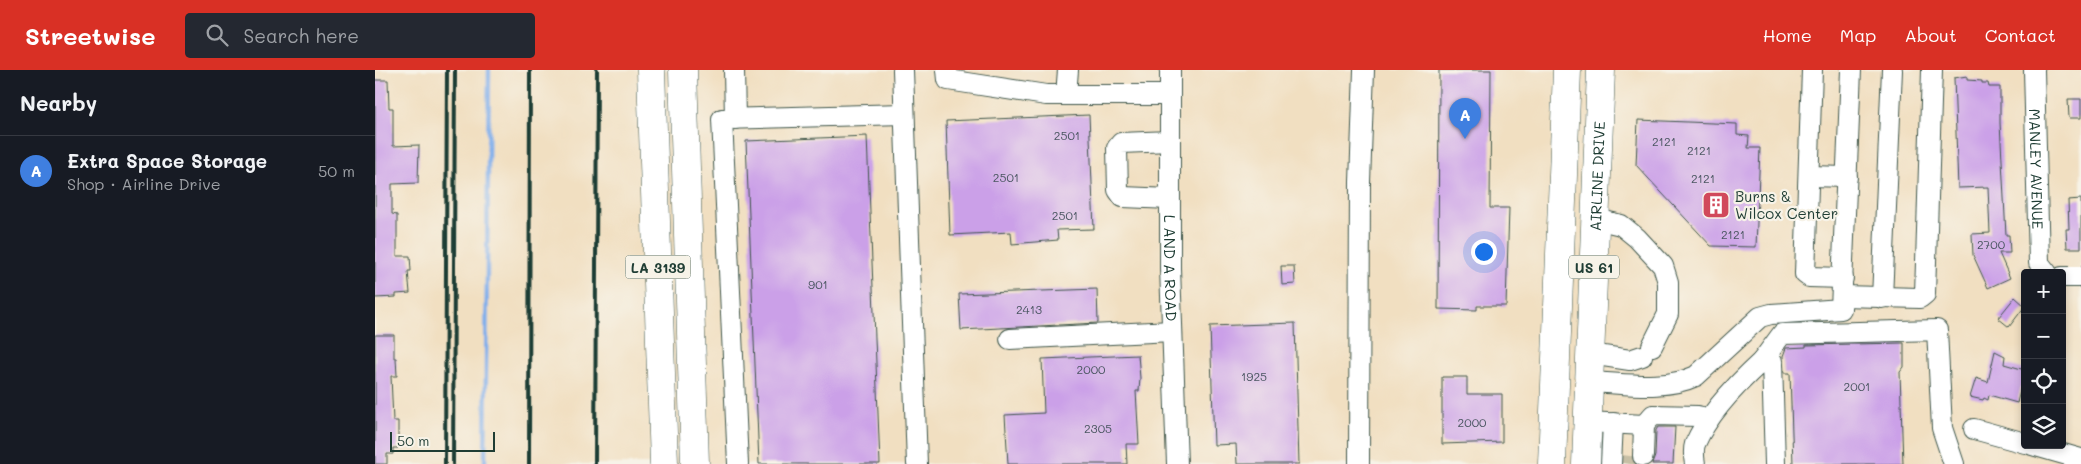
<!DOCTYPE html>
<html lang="en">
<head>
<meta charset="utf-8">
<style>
	:root { --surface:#171b24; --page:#242831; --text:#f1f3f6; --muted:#9ea1a6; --line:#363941; --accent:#d93025 }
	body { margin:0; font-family:Mali,sans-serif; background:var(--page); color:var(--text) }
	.controls { position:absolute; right:15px; bottom:15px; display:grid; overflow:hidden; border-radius:5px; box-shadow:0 2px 8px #0003 }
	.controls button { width:45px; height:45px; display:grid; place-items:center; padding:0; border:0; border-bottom:1px solid var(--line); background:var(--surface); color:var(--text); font:25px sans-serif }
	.scale { position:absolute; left:15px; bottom:12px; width:105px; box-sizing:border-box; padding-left:5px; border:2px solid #1f3d34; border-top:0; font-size:14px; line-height:18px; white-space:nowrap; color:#1f3d34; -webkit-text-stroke:4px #f7f3e8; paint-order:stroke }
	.you { position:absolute; left:1108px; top:181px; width:18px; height:18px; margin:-12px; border:4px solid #fff; border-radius:50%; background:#1a73e8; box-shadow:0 0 0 8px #1a73e833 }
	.badge { display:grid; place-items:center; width:32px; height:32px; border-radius:50%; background:var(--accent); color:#fff; font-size:16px; font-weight:700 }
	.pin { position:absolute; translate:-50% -41px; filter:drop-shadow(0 1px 2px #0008) }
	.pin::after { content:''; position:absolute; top:26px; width:18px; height:15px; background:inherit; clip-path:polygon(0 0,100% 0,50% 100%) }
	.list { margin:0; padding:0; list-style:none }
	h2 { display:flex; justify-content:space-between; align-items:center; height:65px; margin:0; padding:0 20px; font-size:21px }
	h2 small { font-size:16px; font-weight:400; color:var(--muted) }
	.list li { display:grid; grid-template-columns:32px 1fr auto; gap:15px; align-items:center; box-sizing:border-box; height:70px; padding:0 20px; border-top:1px solid var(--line) }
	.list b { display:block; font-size:19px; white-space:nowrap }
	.list p { margin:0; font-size:16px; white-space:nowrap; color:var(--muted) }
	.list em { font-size:16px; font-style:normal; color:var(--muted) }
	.icon { flex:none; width:28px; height:28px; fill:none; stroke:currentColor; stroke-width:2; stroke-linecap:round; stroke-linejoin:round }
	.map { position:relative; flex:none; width:1706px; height:394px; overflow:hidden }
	header { display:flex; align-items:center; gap:30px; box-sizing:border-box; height:70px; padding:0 25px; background:var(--accent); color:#fff }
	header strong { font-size:24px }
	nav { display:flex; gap:28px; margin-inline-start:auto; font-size:18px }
	.search { width:350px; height:45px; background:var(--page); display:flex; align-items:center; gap:12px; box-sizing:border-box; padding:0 18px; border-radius:5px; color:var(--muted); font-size:19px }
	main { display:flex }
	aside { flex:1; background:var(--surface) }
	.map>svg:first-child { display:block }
</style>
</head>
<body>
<header>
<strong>Streetwise</strong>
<div class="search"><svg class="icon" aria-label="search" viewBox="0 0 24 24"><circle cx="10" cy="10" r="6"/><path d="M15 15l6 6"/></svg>Search here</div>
<nav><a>Home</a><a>Map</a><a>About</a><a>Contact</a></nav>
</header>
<main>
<aside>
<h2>Nearby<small></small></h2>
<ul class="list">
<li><span class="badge" style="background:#3f7fe0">A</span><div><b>Extra Space Storage</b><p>Shop · Airline Drive</p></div><em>50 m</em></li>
</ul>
</aside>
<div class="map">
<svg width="1706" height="394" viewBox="0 0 1706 394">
	<rect width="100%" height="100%" fill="#f7f3e8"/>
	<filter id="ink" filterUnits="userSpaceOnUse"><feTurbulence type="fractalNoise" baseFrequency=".02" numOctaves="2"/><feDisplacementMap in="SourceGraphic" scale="10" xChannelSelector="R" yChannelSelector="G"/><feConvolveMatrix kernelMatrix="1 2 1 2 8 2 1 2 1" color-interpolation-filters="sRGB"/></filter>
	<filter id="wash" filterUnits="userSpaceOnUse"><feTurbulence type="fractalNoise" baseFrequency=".0096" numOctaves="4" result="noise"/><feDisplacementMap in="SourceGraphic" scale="20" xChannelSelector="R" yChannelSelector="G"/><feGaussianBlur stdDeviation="1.12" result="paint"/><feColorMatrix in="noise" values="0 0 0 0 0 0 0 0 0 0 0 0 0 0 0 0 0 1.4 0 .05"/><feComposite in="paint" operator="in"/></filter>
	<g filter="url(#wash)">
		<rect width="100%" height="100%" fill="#f1dfc1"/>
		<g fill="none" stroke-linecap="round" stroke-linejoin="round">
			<polyline stroke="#81afeb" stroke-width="4.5" points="110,394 114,0"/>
		</g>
		<g id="blocks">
			<g fill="#cba0e8">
				<polygon points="1064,0 1116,0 1115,138 1134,138 1131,236 1102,236 1102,240 1063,239"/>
				<polygon points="1592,6 1592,10 1607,11 1607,13 1613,13 1614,17 1625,17 1625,53 1631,165 1634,165 1635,183 1624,183 1635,208 1613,218 1598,185 1597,164 1615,163 1613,117 1583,118 1579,8"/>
				<polygon points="0,10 13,10 14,38 18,38 18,76 44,75 43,113 17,114 17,144 22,145 22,186 35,186 36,201 33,201 35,223 21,224 21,227 0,228"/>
				<polygon points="1693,29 1706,29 1706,48 1694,48"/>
				<polygon points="714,45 719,159 682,160 683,170 637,174 636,162 575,165 571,51"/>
				<polygon points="1263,50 1362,54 1362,65 1374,66 1373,78 1385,78 1381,177 1336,176 1261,95"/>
				<polygon points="492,66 505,394 384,394 371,71"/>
				<polygon points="1706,129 1706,178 1692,178 1691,159 1694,159 1693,130"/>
				<polygon points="906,196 919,196 920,214 907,215"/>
				<polygon points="722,219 723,253 586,260 584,224"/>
				<polygon points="1640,227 1650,236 1634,257 1623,248"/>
				<polygon points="920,253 924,394 862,394 861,374 839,375 835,256"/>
				<polygon points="0,265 19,265 19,288 21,288 22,306 16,306 18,351 23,351 23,378 18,378 18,384 12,384 12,394 0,394"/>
				<polygon points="1529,273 1529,297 1525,302 1528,394 1418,394 1415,303 1409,303 1408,286 1411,278 1431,277 1431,275"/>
				<polygon points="1620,281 1630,286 1629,294 1650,300 1642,333 1614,325 1613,330 1609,328 1608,330 1595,327 1601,308 1613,312"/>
				<polygon points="763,285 765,308 764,321 761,321 764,374 751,374 752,394 633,394 630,345 669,343 667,289"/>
				<polygon points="1067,307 1092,307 1092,324 1127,324 1127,372 1067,374"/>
				<polygon points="1283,357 1300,357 1298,394 1277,394 1280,386 1281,360"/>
			</g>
		</g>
	</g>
	<g filter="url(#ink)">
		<use href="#blocks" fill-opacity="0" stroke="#3e5549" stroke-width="1"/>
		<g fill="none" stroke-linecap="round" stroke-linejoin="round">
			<polyline stroke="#c7bfa5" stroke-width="20" stroke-dasharray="20 10" stroke-linecap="butt" points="1254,394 1255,386"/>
			<defs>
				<g id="minor">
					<polyline points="359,0 360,49"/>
					<polyline points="528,0 542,394"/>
					<polyline points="572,0 573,10 671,25 691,25 693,0"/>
					<path id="s1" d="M795 0V198L802 394"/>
					<polyline points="1437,0 1430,204 1434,207 1468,208"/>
					<path id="s2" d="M1659 0 1664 193 1672 203"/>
					<polyline points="691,25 794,25"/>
					<polyline points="1434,106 1472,107"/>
					<polyline points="795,129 748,127 743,120 742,78 746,73 795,71"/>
					<polyline points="1221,149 1246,155 1262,168 1288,196 1293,212 1293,244 1277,276"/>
					<polyline points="1687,207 1706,207"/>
					<polyline points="1467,226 1545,228 1550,224 1557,0"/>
					<polyline points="1507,228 1517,0"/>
					<polyline points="635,269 797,261"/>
					<polyline points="1215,284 1255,290 1267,286"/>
					<polyline points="1387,291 1407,264 1562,260 1567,358 1579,394"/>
					<path d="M1214 312C1250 313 1288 321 1321 306L1385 247 1396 244 1466 239 1476 0"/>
					<polyline points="1213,352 1269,355 1268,386"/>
					<polyline points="1269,355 1278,345 1323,346"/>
					<polyline points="1599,359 1650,373"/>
					<polyline points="1657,375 1706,389"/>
					<polyline points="363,394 347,49 529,44"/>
					<polyline points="984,394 985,112 989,0"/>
					<polyline points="1236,394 1238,353"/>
					<path d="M1320 394C1319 388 1318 380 1320 374 1333 344 1363 313 1387 291H1397L1400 394"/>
				</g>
				<g id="highway">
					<polyline points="276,0 289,394"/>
					<polyline points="308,0 320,394"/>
					<polyline points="1177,394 1192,0"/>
					<path id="s3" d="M1211 394 1226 0"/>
				</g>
			</defs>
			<use href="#minor" stroke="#3e5549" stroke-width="22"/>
			<use href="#highway" stroke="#3e5549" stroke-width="29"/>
			<use href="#minor" stroke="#fff" stroke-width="20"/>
			<use href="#highway" stroke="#fff" stroke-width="28"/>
			<g stroke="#1f3d34" stroke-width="4">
				<polyline points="70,394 72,0"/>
				<polyline points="78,394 80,0"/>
				<polyline points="154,394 155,0"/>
				<polyline points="220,394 222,0"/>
			</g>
		</g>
	</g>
	<defs>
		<symbol id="building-square" viewBox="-11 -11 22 22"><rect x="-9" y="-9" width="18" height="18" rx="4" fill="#d1495b" stroke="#f7f3e8"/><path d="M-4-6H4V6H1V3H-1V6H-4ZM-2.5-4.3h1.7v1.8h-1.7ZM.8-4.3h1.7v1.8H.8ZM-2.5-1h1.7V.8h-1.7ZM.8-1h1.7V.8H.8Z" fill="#fff"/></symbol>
	</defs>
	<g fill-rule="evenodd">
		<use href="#building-square" x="1325" y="119" width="32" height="32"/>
	</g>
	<g text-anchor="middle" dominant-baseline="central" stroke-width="4.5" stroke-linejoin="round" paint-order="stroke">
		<g font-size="12" fill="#4a5661">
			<text x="692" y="65">2501</text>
			<text x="1289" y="71">2121</text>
			<text x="1324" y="80">2121</text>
			<text x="631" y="107">2501</text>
			<text x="1328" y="108">2121</text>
			<text x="690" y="145">2501</text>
			<text x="1358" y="164">2121</text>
			<text x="1616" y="174">2700</text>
			<text x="443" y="214">901</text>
			<text x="654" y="239">2413</text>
			<text x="716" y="299">2000</text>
			<text x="879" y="306">1925</text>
			<text x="1482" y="316">2001</text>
			<text x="1097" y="352">2000</text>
			<text x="723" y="358">2305</text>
		</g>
		<g fill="#f7f3e8" stroke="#60746a" stroke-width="1">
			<rect x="250.5" y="185.5" width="65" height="23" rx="4"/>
			<rect x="1194" y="185.5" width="50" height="23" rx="4"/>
		</g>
		<g font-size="14" font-weight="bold" fill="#1f3d34">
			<text x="283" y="197">LA 3139</text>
			<text x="1219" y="197">US 61</text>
		</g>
		<g font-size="15" fill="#1f3d34" stroke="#f7f3e8">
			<text stroke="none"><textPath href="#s2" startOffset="99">MANLEY AVENUE</textPath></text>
			<text stroke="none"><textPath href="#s3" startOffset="288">AIRLINE DRIVE</textPath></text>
			<text stroke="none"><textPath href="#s1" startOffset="198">L AND A ROAD</textPath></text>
		</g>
		<g font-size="15" fill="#1f3d34" stroke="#f7f3e8" text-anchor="start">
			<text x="1360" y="126">Burns &amp;<tspan x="1360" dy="17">Wilcox Center</tspan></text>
		</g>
	</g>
</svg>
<div class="controls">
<button>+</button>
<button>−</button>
<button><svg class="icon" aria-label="locate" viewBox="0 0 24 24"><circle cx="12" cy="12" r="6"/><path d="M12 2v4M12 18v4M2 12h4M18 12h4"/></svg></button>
<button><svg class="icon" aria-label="layers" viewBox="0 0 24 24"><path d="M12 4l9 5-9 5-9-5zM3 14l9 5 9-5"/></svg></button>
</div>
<div class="scale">50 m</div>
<div class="you"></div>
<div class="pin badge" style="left:1090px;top:69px;background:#3f7fe0">A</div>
</div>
</main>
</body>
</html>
